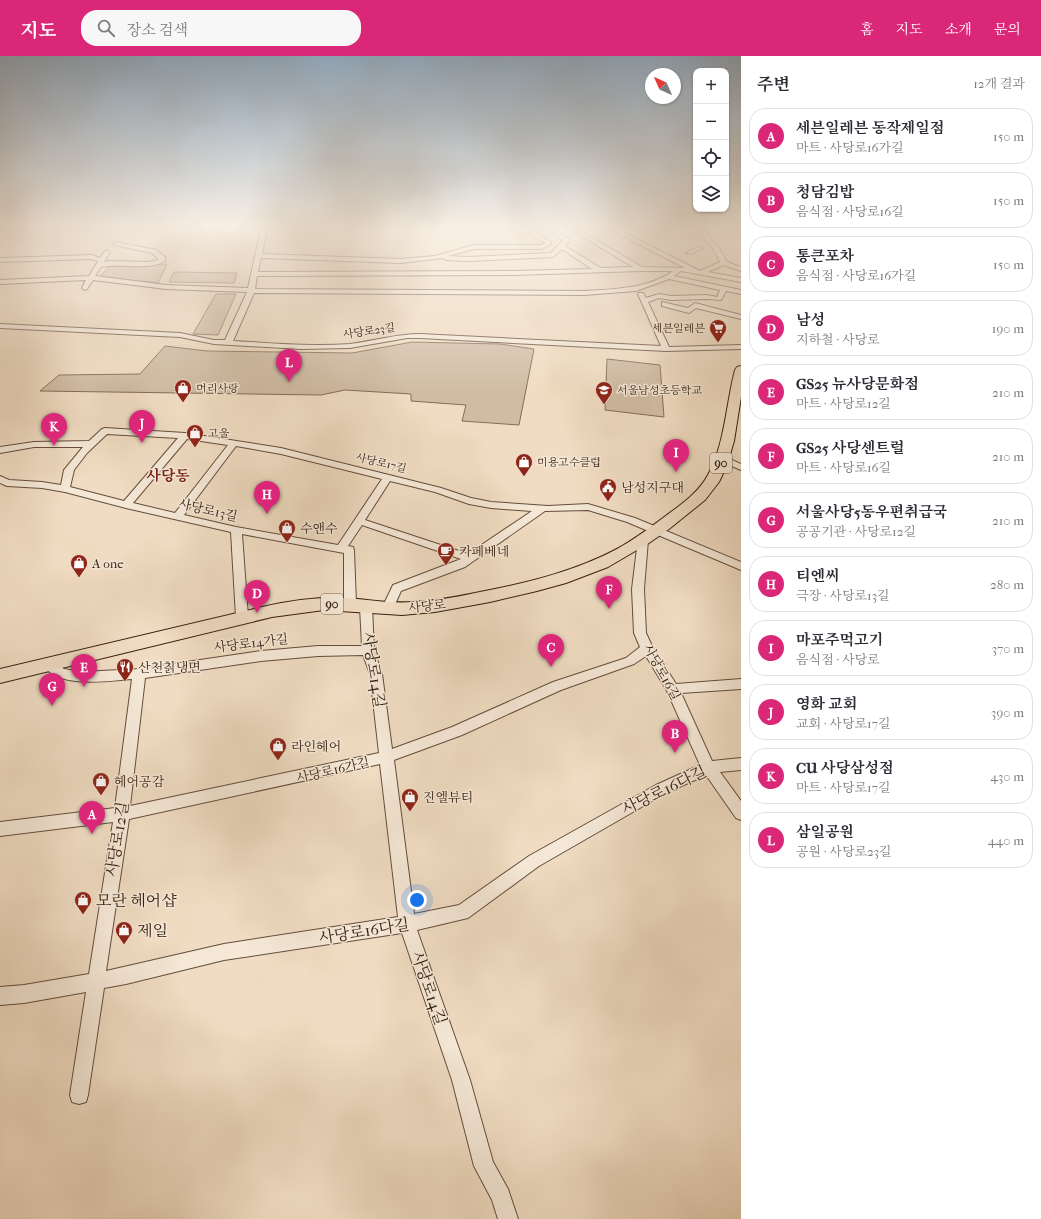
<!DOCTYPE html>
<html lang="ko">
<head>
<meta charset="utf-8">
<style>
	:root { --surface:#fff; --page:#f7f7f7; --text:#2b2b33; --muted:#7c7c81; --line:#e1e1e2; --accent:#db2777 }
	body { margin:0; font-family:"IM FELL French Canon","Noto Serif KR",serif; background:var(--page); color:var(--text) }
	.controls { position:absolute; right:12px; top:12px; display:grid; overflow:hidden; border-radius:8px; box-shadow:0 1px 3px #0004 }
	.controls button { width:36px; height:36px; display:grid; place-items:center; padding:0; border:0; border-bottom:1px solid var(--line); background:var(--surface); color:var(--text); font:20px sans-serif }
	.compass { position:absolute; left:645px; top:12px; width:36px; height:36px; border-radius:50%; background:var(--surface); box-shadow:0 1px 3px #0004; rotate:315deg }
	.you { position:absolute; left:417px; top:844px; width:14px; height:14px; margin:-10px; border:3px solid #fff; border-radius:50%; background:#1a73e8; box-shadow:0 0 0 6px #1a73e833 }
	.badge { display:grid; place-items:center; width:26px; height:26px; border-radius:50%; background:var(--accent); color:#fff; font-size:13px; font-weight:700 }
	.pin { position:absolute; translate:-50% -33px; filter:drop-shadow(0 1px 2px #0008) }
	.pin::after { content:''; position:absolute; top:21px; width:14px; height:12px; background:inherit; clip-path:polygon(0 0,100% 0,50% 100%) }
	.list { margin:0; padding:0; list-style:none }
	h2 { display:flex; justify-content:space-between; align-items:center; height:52px; margin:0; padding:0 16px; font-size:17px }
	h2 small { font-size:13px; font-weight:400; color:var(--muted) }
	.list li { display:grid; grid-template-columns:26px 1fr auto; gap:12px; align-items:center; box-sizing:border-box; height:56px; margin:0 8px 8px; padding:0 8px; border:1px solid var(--line); border-radius:16px }
	.list b { display:block; font-size:15px; white-space:nowrap }
	.list p { margin:0; font-size:13px; white-space:nowrap; color:var(--muted) }
	.list em { font-size:13px; font-style:normal; color:var(--muted) }
	.icon { flex:none; width:22px; height:22px; fill:none; stroke:currentColor; stroke-width:2; stroke-linecap:round; stroke-linejoin:round }
	.map { position:relative; flex:none; width:741px; height:1163px; overflow:hidden }
	header { display:flex; align-items:center; gap:24px; box-sizing:border-box; height:56px; padding:0 20px; background:var(--accent); color:#fff }
	header strong { font-size:19px }
	nav { display:flex; gap:22px; margin-inline-start:auto; font-size:14px }
	.search { width:280px; height:36px; background:var(--page); display:flex; align-items:center; gap:10px; box-sizing:border-box; padding:0 14px; border-radius:16px; color:var(--muted); font-size:15px }
	main { display:flex }
	aside { flex:1; background:var(--surface) }
	.map>svg:first-child { display:block }
</style>
</head>
<body>
<header>
<strong>지도</strong>
<div class="search"><svg class="icon" aria-label="search" viewBox="0 0 24 24"><circle cx="10" cy="10" r="6"/><path d="M15 15l6 6"/></svg>장소 검색</div>
<nav><a>홈</a><a>지도</a><a>소개</a><a>문의</a></nav>
</header>
<main>
<div class="map">
<svg width="741" height="1163" viewBox="0 0 741 1163">
	<rect width="100%" height="100%" fill="#f0dcc2"/>
	<filter id="stains"><feTurbulence type="fractalNoise" baseFrequency=".005" numOctaves="4"/><feColorMatrix values="0 0 0 0 .2 0 0 0 0 .09 0 0 0 0 .02 0 0 0 .5 -.17"/></filter>
	<radialGradient id="worn" r=".72"><stop offset=".6" stop-color="#630" stop-opacity="0"/><stop offset="1" stop-color="#630" stop-opacity=".3"/></radialGradient>
	<g fill="#d0bca4" stroke="#836c5a">
		<polygon points="167,208 158,227 100,221 109,210"/>
		<polygon points="174,216 237,217 234,227 169,226"/>
		<polygon points="216,238 236,238 218,279 193,278"/>
		<polygon points="412,286 500,288 534,293 519,369 462,365 466,349 411,345 411,338 345,334 321,339 40,335 59,319 140,318 165,290 207,295 352,297"/>
		<polygon points="607,303 660,309 664,361 605,354"/>
	</g>
	<g fill="none" stroke-linecap="round" stroke-linejoin="round">
		<defs>
			<g id="street">
				<path d="M261 173H267L262 198 401 203 435 200 474 189H541L545 187 530 178 529 177 533 173H540L536 177 551 186V188L542 193H474L448 200 469 201 551 197 563 184 546 173H554L570 184 565 190 601 212 633 211 570 173H578L642 211 685 212 609 173H617L700 215 720 206 714 194 697 173H703L719 192 727 206 741 211V215L724 209 708 216 741 222V226L681 215 674 220 741 234V238L726 235 721 244 707 243 671 244 659 242 648 246 669 291 741 289V293L666 295 420 282H407L350 292 301 293 214 288 180 281 0 272V268L180 277 214 284H225L247 236 166 233 93 224 87 233 85 234 82 232 86 224 0 228V224L89 220 98 205 91 203 0 206V202L92 199 100 202 105 195 107 194 110 196 104 206 110 205 148 206 159 204 152 197 114 189 113 188 116 186 156 194 165 201V205C150 215 120 207 101 211L95 220 166 229 248 232ZM562 193 592 213 514 215 258 216 261 202 401 207 443 202 446 204 469 205 553 201ZM641 215H673C648 233 614 233 584 235L255 233 257 220 514 219ZM669 223 720 234 717 241 707 239 671 240 659 238 646 242 643 237H639L638 238 661 290 420 278C396 278 374 285 350 288 311 291 271 287 233 285L254 237 584 239 636 235Z"/>
				<polygon points="698,191 703,192 691,198 686,197"/>
				<polygon points="662,246 688,252 695,247 741,259 741,263 696,252 689,257 662,250"/>
				<path d="M105 372 185 377 281 392 441 432 471 442 491 446 548 450 588 448 635 462 741 506V514L627 466 588 454 545 455 465 511 401 535 392 555 388 556 384 555 382 552 393 529 461 503 362 469 348 490 353 491 354 494 356 548 354 551 350 552 346 551 344 548V497L242 478 248 561 246 564 242 565 238 564 236 561 231 476 126 452 65 436 42 432 7 430 0 427V420L9 424 42 426 61 429 64 414 83 391H34L0 397V391L34 386 89 385 102 373ZM107 378 178 382 124 445 70 431 74 414 87 397ZM187 383 228 389 175 457 133 447ZM236 390 281 398 382 423 338 489 236 471 184 459ZM390 425 435 436 469 448 491 452 532 455 468 498 365 464Z"/>
				<polygon points="723,400 741,408 741,414 720,405 718,403 720,401"/>
				<path d="M643 481 648 484 644 533 646 577 652 590 676 628 741 623V633L681 637 712 705 741 702V714L720 716 741 745V764L736 762 706 719 666 737 539 810 468 862 417 874 470 1024 493 1106 508 1133 518 1163H498L492 1144 474 1110 452 1024 402 877 224 904 126 928 104 932 88 1039 86 1046 79 1048 72 1046 70 1039 86 936 24 947 0 949V931L24 929 89 918 113 766 0 780V766L115 752 132 623C108 625 56 633 43 608L45 605 49 603 64 613 82 616 139 613 261 595 318 590H362L360 551 362 548 366 547 370 548 372 551 374 594 382 618 392 693 452 671 553 626 626 602 640 591 634 577 632 533 638 484ZM363 599 370 618 379 697 130 750 145 622 261 605 318 600ZM646 600 667 635 700 709 656 729 529 800 459 849 414 858 394 704 462 679 561 634 634 608ZM380 708 398 861 224 888 106 915 129 763Z"/>
			</g>
			<path id="primary" d="M741 310V341L734 385 727 409 719 426 705 444 669 473 649 487 608 511 566 527 537 535 490 546 435 556 402 559 324 554 272 561 0 627V613L262 551C289 545 316 541 343 542 367 543 389 548 413 546 437 545 461 540 485 535 530 526 576 515 617 493 635 483 651 471 667 459 682 448 699 436 708 419 725 388 726 348 735 314L737 311Z"/>
		</defs>
		<use href="#street" stroke="#644d3c" stroke-width="2"/>
		<use href="#primary" stroke="#361d0f" stroke-width="2"/>
		<use href="#street" fill="#f5e8d7" fill-rule="evenodd"/>
		<use href="#primary" fill="#f0dcc2" fill-rule="evenodd"/>
	</g>
	<linearGradient id="sky" x2="0" y2="1"><stop stop-color="#92aac0"/><stop offset="0.51" stop-color="#f8efe4"/><stop offset="1" stop-color="#f8efe4" stop-opacity="0"/></linearGradient>
	<rect width="741" height="336" fill="url(#sky)"/>
	<defs>
		<symbol id="supermarket-pin" viewBox="-11 -11 22 30"><path d="M0 17L-7.5 6A9.5 9.5 0 1 1 7.5 6Z" fill="#8f2418" stroke="#f5e8d7"/><path d="M-6-5.5h2.5l.6 2H6L4.5 2H-2.5L-4.4-4H-6ZM-1.5 3.2a1.3 1.3 0 1 0 .1 0ZM3 3.2a1.3 1.3 0 1 0 .1 0Z" fill="#fff"/></symbol>
		<symbol id="shop-pin" viewBox="-11 -11 22 30"><path d="M0 17L-7.5 6A9.5 9.5 0 1 1 7.5 6Z" fill="#8f2418" stroke="#f5e8d7"/><path d="M-5-2.5h2.3a2.7 3.5 0 0 1 5.4 0H5L5.5 6h-11ZM-1.5-2.5h3a1.5 2.3 0 0 0-3 0Z" fill="#fff"/></symbol>
		<symbol id="school-pin" viewBox="-11 -11 22 30"><path d="M0 17L-7.5 6A9.5 9.5 0 1 1 7.5 6Z" fill="#8f2418" stroke="#f5e8d7"/><path d="M0-5L7-2L0 1L-7-2ZM-4 1L0 2.5L4 1V4Q0 6-4 4Z" fill="#fff"/></symbol>
		<symbol id="civic-pin" viewBox="-11 -11 22 30"><path d="M0 17L-7.5 6A9.5 9.5 0 1 1 7.5 6Z" fill="#8f2418" stroke="#f5e8d7"/><path d="M-.6-6.5H3V-4.5H.6V-3L4-1V1h2V6H-6V1h2V-1L-.6-3ZM-1.2 2.5V6h2.4V2.5Z" fill="#fff"/></symbol>
		<symbol id="cafe-pin" viewBox="-11 -11 22 30"><path d="M0 17L-7.5 6A9.5 9.5 0 1 1 7.5 6Z" fill="#8f2418" stroke="#f5e8d7"/><path d="M-5.5-4.5H6V0H3Q3 3.5 0 3.5H-2.5Q-5.5 3.5-5.5 0ZM3-3.2v2h1.7v-2ZM-6 4.5H4V6H-6Z" fill="#fff"/></symbol>
		<symbol id="restaurant-pin" viewBox="-11 -11 22 30"><path d="M0 17L-7.5 6A9.5 9.5 0 1 1 7.5 6Z" fill="#8f2418" stroke="#f5e8d7"/><path d="M-5-6h1v4h1v-4h1v4h1v-4h1v5L-1.5 .5V6h-2V.5L-5-1ZM5-6V6H3V1.5H1.5Q1.5-4 5-6Z" fill="#fff"/></symbol>
	</defs>
	<g fill-rule="evenodd">
		<use href="#supermarket-pin" x="708" y="262" width="20" height="27"/>
		<use href="#shop-pin" x="173" y="322" width="20" height="27"/>
		<use href="#school-pin" x="594" y="324" width="20" height="27"/>
		<use href="#shop-pin" x="185" y="367" width="20" height="27"/>
		<use href="#shop-pin" x="514" y="396" width="20" height="27"/>
		<use href="#civic-pin" x="598" y="421" width="20" height="27"/>
		<use href="#shop-pin" x="277" y="462" width="20" height="27"/>
		<use href="#cafe-pin" x="436" y="485" width="20" height="27"/>
		<use href="#shop-pin" x="69" y="497" width="20" height="27"/>
		<use href="#restaurant-pin" x="115" y="601" width="20" height="27"/>
		<use href="#shop-pin" x="268" y="680" width="20" height="27"/>
		<use href="#shop-pin" x="91" y="715" width="20" height="27"/>
		<use href="#shop-pin" x="400" y="731" width="20" height="27"/>
		<use href="#shop-pin" x="73" y="834" width="20" height="27"/>
		<use href="#shop-pin" x="114" y="864" width="20" height="27"/>
	</g>
	<g text-anchor="middle" dominant-baseline="central" stroke-width="3" stroke-linejoin="round" paint-order="stroke">
		<g font-size="11" fill="#361d0f" stroke="#f5e8d7" text-anchor="start">
			<text x="705" y="272" text-anchor="end">세븐일레븐</text>
			<text x="196" y="332">머리사랑</text>
			<text x="617" y="334">서울남성초등학교</text>
			<text x="208" y="377">고울</text>
			<text x="537" y="406">미용고수클럽</text>
		</g>
		<g font-size="11" fill="#361d0f" stroke="#f5e8d7">
			<text transform="translate(369 275) rotate(-8)">사당로23길</text>
			<text transform="translate(381 407) rotate(14)">사당로17길</text>
		</g>
		<g fill="#f5e8d7" stroke="#6f5a4b" stroke-width="1">
			<rect x="710" y="397" width="22" height="20" rx="3"/>
			<rect x="321" y="538" width="22" height="20" rx="3"/>
		</g>
		<g font-size="12" font-weight="bold" fill="#361d0f">
			<text x="721" y="407">90</text>
			<text x="332" y="548">90</text>
		</g>
		<g font-size="13" fill="#361d0f" stroke="#f5e8d7" text-anchor="start">
			<text x="621" y="431">남성지구대</text>
			<text x="300" y="472">수앤수</text>
			<text x="459" y="495">카페베네</text>
			<text x="92" y="507">A one</text>
			<text x="138" y="611">산천칡냉면</text>
			<text x="291" y="690">라인헤어</text>
			<text x="114" y="725">헤어공감</text>
			<text x="423" y="741">진엘뷰티</text>
		</g>
		<g font-size="13" fill="#361d0f" stroke="#f5e8d7">
			<text transform="translate(208 454) rotate(13)">사당로13길</text>
			<text transform="translate(427 550) rotate(-6)">사당로</text>
			<text transform="translate(251 587) rotate(-7)">사당로14가길</text>
			<text transform="translate(662 616) rotate(61)">사당로16길</text>
			<text transform="translate(333 714) rotate(-13)">사당로16가길</text>
		</g>
		<g font-size="15" font-weight="bold" fill="#7a1f14" stroke="#f5e8d7">
			<text x="168" y="420">사당동</text>
		</g>
		<g font-size="16" fill="#361d0f" stroke="#f5e8d7">
			<text transform="translate(374 614) rotate(81)">사당로14길</text>
			<text transform="translate(664 734) rotate(-26)">사당로16다길</text>
			<text transform="translate(117 783) rotate(-81)">사당로12길</text>
			<text transform="translate(364 875) rotate(-9)">사당로16다길</text>
			<text transform="translate(429 932) rotate(71)">사당로14길</text>
		</g>
		<g font-size="16" fill="#361d0f" stroke="#f5e8d7" text-anchor="start">
			<text x="96" y="844">모란 헤어샵</text>
			<text x="137" y="874">제일</text>
		</g>
	</g>
	<rect width="100%" height="100%" filter="url(#stains)"/>
	<rect width="100%" height="100%" fill="url(#worn)"/>
</svg>
<div class="controls">
<button>+</button>
<button>−</button>
<button><svg class="icon" aria-label="locate" viewBox="0 0 24 24"><circle cx="12" cy="12" r="6"/><path d="M12 2v4M12 18v4M2 12h4M18 12h4"/></svg></button>
<button><svg class="icon" aria-label="layers" viewBox="0 0 24 24"><path d="M12 4l9 5-9 5-9-5zM3 14l9 5 9-5"/></svg></button>
</div>
<svg class="compass" viewBox="-18 -18 36 36"><path d="M0-13l5 13h-10z" fill="#e53935"/><path d="M0 13l5-13h-10z" fill="#7c7c81"/></svg>
<div class="you"></div>
<div class="pin badge" style="left:92px;top:778px">A</div>
<div class="pin badge" style="left:675px;top:697px">B</div>
<div class="pin badge" style="left:551px;top:611px">C</div>
<div class="pin badge" style="left:257px;top:557px">D</div>
<div class="pin badge" style="left:84px;top:631px">E</div>
<div class="pin badge" style="left:609px;top:553px">F</div>
<div class="pin badge" style="left:52px;top:650px">G</div>
<div class="pin badge" style="left:267px;top:458px">H</div>
<div class="pin badge" style="left:676px;top:416px">I</div>
<div class="pin badge" style="left:142px;top:387px">J</div>
<div class="pin badge" style="left:54px;top:390px">K</div>
<div class="pin badge" style="left:289px;top:326px">L</div>
</div>
<aside>
<h2>주변<small>12개 결과</small></h2>
<ul class="list">
<li><span class="badge">A</span><div><b>세븐일레븐 동작제일점</b><p>마트 · 사당로16가길</p></div><em>150 m</em></li>
<li><span class="badge">B</span><div><b>청담김밥</b><p>음식점 · 사당로16길</p></div><em>150 m</em></li>
<li><span class="badge">C</span><div><b>통큰포차</b><p>음식점 · 사당로16가길</p></div><em>150 m</em></li>
<li><span class="badge">D</span><div><b>남성</b><p>지하철 · 사당로</p></div><em>190 m</em></li>
<li><span class="badge">E</span><div><b>GS25 뉴사당문화점</b><p>마트 · 사당로12길</p></div><em>210 m</em></li>
<li><span class="badge">F</span><div><b>GS25 사당센트럴</b><p>마트 · 사당로16길</p></div><em>210 m</em></li>
<li><span class="badge">G</span><div><b>서울사당5동우편취급국</b><p>공공기관 · 사당로12길</p></div><em>210 m</em></li>
<li><span class="badge">H</span><div><b>티엔씨</b><p>극장 · 사당로13길</p></div><em>280 m</em></li>
<li><span class="badge">I</span><div><b>마포주먹고기</b><p>음식점 · 사당로</p></div><em>370 m</em></li>
<li><span class="badge">J</span><div><b>영화 교회</b><p>교회 · 사당로17길</p></div><em>390 m</em></li>
<li><span class="badge">K</span><div><b>CU 사당삼성점</b><p>마트 · 사당로17길</p></div><em>430 m</em></li>
<li><span class="badge">L</span><div><b>삼일공원</b><p>공원 · 사당로23길</p></div><em>440 m</em></li>
</ul>
</aside>
</main>
</body>
</html>
